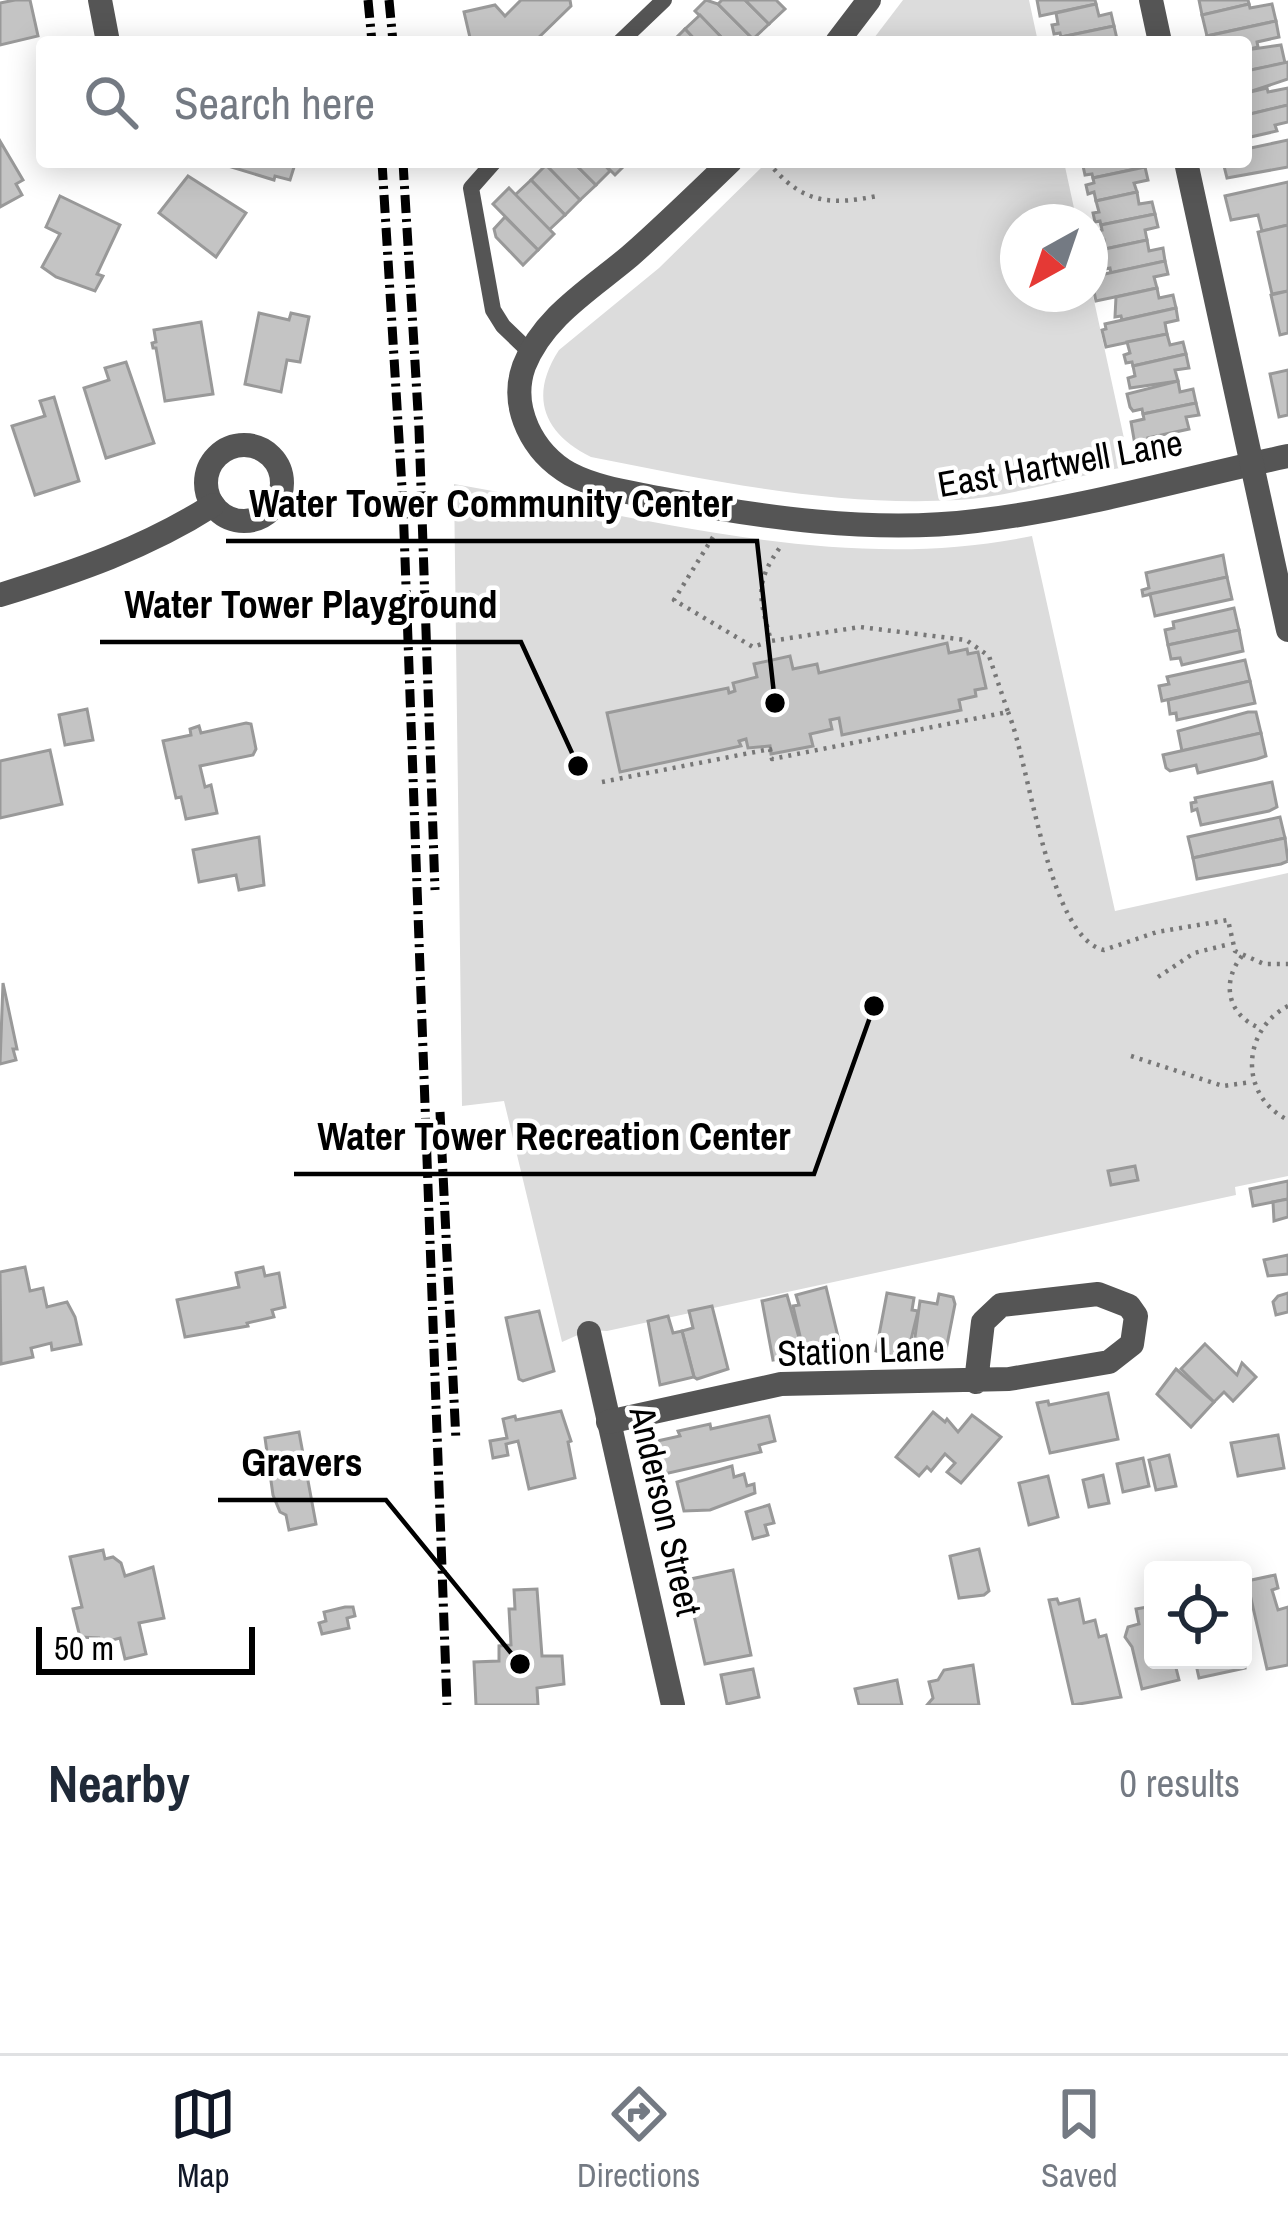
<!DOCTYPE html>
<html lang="en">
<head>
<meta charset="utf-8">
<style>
	:root { --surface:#fff; --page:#f6f6f7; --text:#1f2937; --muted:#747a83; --line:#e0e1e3; --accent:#111827 }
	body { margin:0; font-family:"Archivo Narrow",sans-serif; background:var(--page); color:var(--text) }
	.controls { position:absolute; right:36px; bottom:36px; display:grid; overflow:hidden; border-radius:12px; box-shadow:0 6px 30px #0003 }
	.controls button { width:108px; height:108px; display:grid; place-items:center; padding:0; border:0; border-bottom:3px solid var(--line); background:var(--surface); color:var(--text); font:60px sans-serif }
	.compass { position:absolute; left:1000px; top:204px; width:108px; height:108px; border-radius:50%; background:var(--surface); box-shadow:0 6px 30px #0003; rotate:220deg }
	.scale { position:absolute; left:36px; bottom:30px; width:219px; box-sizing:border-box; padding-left:12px; border:6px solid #000; border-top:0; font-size:33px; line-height:42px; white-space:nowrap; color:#000; -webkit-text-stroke:9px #fff; paint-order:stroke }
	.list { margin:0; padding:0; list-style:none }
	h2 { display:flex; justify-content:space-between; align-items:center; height:156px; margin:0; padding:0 48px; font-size:51px }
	h2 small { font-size:39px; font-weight:400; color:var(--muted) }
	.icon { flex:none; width:66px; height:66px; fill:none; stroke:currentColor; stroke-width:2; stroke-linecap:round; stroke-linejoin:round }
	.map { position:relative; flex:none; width:1288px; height:1705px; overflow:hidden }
	.search { position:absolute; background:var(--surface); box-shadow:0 6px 30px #0003; left:36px; right:36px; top:36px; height:132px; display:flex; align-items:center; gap:30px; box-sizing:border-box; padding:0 42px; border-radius:12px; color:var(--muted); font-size:45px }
	.sheet { height:348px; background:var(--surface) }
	nav { display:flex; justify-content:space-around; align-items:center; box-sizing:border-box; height:168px; border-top:3px solid var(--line); background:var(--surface); font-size:33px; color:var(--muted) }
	nav a { display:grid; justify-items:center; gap:6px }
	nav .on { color:var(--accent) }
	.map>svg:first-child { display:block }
</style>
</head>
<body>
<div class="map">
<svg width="1288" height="1705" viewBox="0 0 1288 1705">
	<rect width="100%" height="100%" fill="#fff"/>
	<g fill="#dcdcdc">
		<polygon points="903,0 1029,0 1038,42 871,42"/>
		<path d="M767 162H1064L1077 222H1018V294H1090V282L1130 466C1073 476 1016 496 958 500 833 507 712 481 591 457 543 433 529 396 559 350L659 268Z"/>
		<path d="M454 484C642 516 841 576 1032 536L1115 911 1288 873V1176L1235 1187 1236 1195 607 1331 589 1330 562 1342 504 1101 462 1106Z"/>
	</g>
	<g fill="#c4c4c4" stroke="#999" stroke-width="3">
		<polygon points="15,0 30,0 38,36 0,45 0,3"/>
		<polygon points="521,0 570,0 571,6 534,42 471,42 464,12 495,5 505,16"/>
		<polygon points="706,0 718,4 753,39 726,42 695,11"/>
		<polygon points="722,0 745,0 769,24 753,39 718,4"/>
		<polygon points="745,0 776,0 785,9 769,24"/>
		<polygon points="1037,0 1095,0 1096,4 1040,16"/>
		<polygon points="1199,0 1248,0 1249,4 1202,15"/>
		<polygon points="1096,4 1099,16 1111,13 1114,26 1061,37 1060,33 1054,34 1052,25 1058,24 1056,13"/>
		<polygon points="1249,4 1250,8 1272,4 1276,21 1207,36 1202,15"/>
		<polygon points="700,15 726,42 697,42 685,29"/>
		<polygon points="1276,21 1279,37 1257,42 1258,47 1246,50 1246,42 1208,42 1207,36"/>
		<polygon points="1114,26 1117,39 1059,42 1061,37"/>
		<polygon points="685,29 697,42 672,42"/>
		<polygon points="1281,45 1285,63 1246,71 1246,50"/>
		<polygon points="1288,62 1288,79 1246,93 1246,71"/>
		<polygon points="1267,88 1268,92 1288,88 1288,105 1246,115 1246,93"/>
		<polygon points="1288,105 1288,122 1275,125 1277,131 1246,138 1246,115"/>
		<polygon points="1288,140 1288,167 1227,178 1223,162 1246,162 1246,149"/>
		<polygon points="0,141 23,180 16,184 22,195 0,207"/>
		<polygon points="215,162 288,162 295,164 290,180 275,176 274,180"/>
		<polygon points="549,162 573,162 596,185 580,200 546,165"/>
		<polygon points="573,162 602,162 610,171 596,185"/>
		<polygon points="602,162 628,162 615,175"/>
		<polygon points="1089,162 1144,162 1145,167 1093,178 1092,174 1085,175 1083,166"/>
		<polygon points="546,165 580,200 565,215 531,180"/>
		<polygon points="1145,167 1148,180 1134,183 1137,192 1096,201 1094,192 1088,194 1086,185 1094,183 1093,178"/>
		<polygon points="188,176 246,213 216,257 159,213"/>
		<polygon points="531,180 565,215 549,230 515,195"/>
		<polygon points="1288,182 1288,225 1262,231 1258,215 1231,220 1225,196"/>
		<polygon points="509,188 554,234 538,250 493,204"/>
		<polygon points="1137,192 1139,204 1152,202 1155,214 1101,225 1100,221 1095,222 1093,213 1099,212 1096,201"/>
		<polygon points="60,196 120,225 97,274 103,276 95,291 56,277 42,267 60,234 46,227"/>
		<polygon points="1155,214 1158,227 1145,230 1147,240 1105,249 1104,240 1098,241 1096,231 1102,230 1101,225"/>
		<polygon points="505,217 538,250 523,265 496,237 494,229"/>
		<polygon points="1288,225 1288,291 1272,294 1258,232"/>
		<polygon points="1147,240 1149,251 1163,248 1165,261 1111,273 1110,268 1105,269 1105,249"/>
		<polygon points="1165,261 1168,274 1154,277 1157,288 1096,301 1091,277"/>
		<polygon points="1157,288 1159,298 1173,295 1176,308 1122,320 1121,316 1115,317 1116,297"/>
		<polygon points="1288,291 1288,333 1280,335 1271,295"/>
		<polygon points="1176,308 1178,320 1165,323 1167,334 1106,347 1102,330 1106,329 1105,324"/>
		<polygon points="259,313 289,320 291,313 309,317 300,362 287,360 281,392 245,384"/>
		<polygon points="201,322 213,394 165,401 156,348 153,348 152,343 156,342 154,330"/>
		<polygon points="1167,334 1170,345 1183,342 1186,354 1133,366 1132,362 1126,363 1124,355 1130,353 1127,342"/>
		<polygon points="1186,354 1189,368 1175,370 1178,381 1130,388 1128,378 1135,376 1133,366"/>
		<polygon points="126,362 154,443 106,458 84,388 109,380 105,368"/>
		<polygon points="1288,370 1288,415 1279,417 1270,374"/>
		<polygon points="1178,381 1180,392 1193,389 1196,403 1143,414 1142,409 1133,411 1130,407 1127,394"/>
		<polygon points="54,397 79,481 35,495 12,426 45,416 40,401"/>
		<polygon points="1196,403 1199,415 1186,417 1189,429 1148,438 1149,442 1135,445 1131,422 1144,419 1143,414"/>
		<polygon points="1223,555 1227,577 1143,596 1142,590 1149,588 1146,573"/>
		<polygon points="1227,577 1232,599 1155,616 1150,594"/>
		<polygon points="1234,608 1239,630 1168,645 1165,630 1174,628 1173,622"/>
		<polygon points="1239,630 1243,651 1182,665 1180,658 1171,659 1168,645"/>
		<polygon points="947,643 949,653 967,649 968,654 978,652 986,688 975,690 976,696 959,700 961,710 842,735 839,718 830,720 832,729 810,734 813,746 771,754 770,746 748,748 746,739 739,741 741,746 620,772 607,713 728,688 729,693 735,691 733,683 757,677 754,664 790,656 793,669 817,664 819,673"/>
		<polygon points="1245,660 1250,681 1162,701 1159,686 1169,684 1167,677"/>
		<polygon points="1250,681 1255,703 1177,720 1176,713 1170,714 1168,700"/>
		<polygon points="87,709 93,740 65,745 59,715"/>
		<polygon points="1248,712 1256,712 1261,733 1182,751 1178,731"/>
		<polygon points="246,723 251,724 256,749 253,755 200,766 205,787 211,785 217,813 186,819 181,797 176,798 163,741 191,735 190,729 199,726 201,733"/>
		<polygon points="1261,733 1266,756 1257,759 1198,773 1196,765 1170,771 1166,768 1163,755"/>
		<polygon points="50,750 62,804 0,818 0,761"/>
		<polygon points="1272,782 1277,807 1269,811 1201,825 1197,809 1192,811 1191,803 1196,802 1195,798"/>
		<polygon points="1280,817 1285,838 1193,858 1188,837"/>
		<polygon points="259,837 264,885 239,890 236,875 199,882 193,850"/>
		<polygon points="1285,838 1288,861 1281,864 1197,879 1193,858"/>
		<polygon points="3,983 17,1049 13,1049 16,1060 0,1064"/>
		<polygon points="1135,1166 1138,1180 1111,1185 1108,1171"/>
		<polygon points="1288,1181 1288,1199 1253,1206 1250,1189"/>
		<polygon points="1288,1199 1288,1217 1274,1221 1273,1202"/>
		<polygon points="1288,1255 1288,1274 1268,1276 1264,1260"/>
		<polygon points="25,1267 30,1291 43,1288 47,1307 67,1302 75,1317 81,1344 52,1350 51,1343 31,1348 33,1357 1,1364 0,1272"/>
		<polygon points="263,1267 265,1276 279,1273 285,1307 272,1310 274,1317 247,1323 248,1326 185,1337 177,1300 239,1287 236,1273"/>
		<polygon points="826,1287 840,1345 809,1354 804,1353 793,1306 799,1305 796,1295"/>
		<polygon points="887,1293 914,1298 912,1310 918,1311 906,1360 876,1351"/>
		<polygon points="1288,1293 1288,1312 1276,1315 1273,1302 1278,1296"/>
		<polygon points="939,1294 953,1297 955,1304 945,1355 913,1351 920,1301 937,1304"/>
		<polygon points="787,1295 804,1355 773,1360 762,1301"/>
		<polygon points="712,1306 728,1369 697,1379 694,1377 682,1331 693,1328 689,1311"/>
		<polygon points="539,1311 554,1371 523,1381 519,1379 506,1318"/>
		<polygon points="668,1316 673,1333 682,1331 694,1377 660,1385 648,1321"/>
		<polygon points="1205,1344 1237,1375 1242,1363 1256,1377 1233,1401 1224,1392 1214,1402 1181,1369"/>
		<polygon points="1176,1369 1214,1402 1191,1427 1157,1394"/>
		<polygon points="1108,1393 1118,1439 1050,1453 1037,1403 1048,1401 1049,1405"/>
		<polygon points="561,1411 571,1441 568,1442 575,1478 529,1489 518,1441 506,1444 508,1455 493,1458 490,1441 507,1438 503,1419 515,1416 516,1420"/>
		<polygon points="933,1412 945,1422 947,1419 958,1432 972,1415 1001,1437 961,1483 947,1472 955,1463 945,1454 931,1471 927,1467 919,1476 896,1457"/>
		<polygon points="769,1416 775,1441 759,1445 761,1452 660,1475 653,1442 680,1436 678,1431 710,1424 711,1429"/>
		<polygon points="299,1432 316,1524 289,1530 286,1515 280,1512 273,1495 265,1438"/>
		<polygon points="1278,1435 1284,1468 1238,1476 1231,1443"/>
		<polygon points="1169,1455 1176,1486 1156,1490 1149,1460"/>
		<polygon points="1143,1458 1149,1486 1123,1492 1117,1464"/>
		<polygon points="732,1466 734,1477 744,1474 747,1486 754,1484 755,1493 710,1510 684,1511 677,1482"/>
		<polygon points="1103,1475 1109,1503 1089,1507 1083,1480"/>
		<polygon points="1048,1476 1058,1517 1029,1525 1019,1483"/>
		<polygon points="769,1505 774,1523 765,1525 768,1535 753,1539 746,1512"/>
		<polygon points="979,1549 989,1591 984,1595 959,1598 950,1556"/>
		<polygon points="103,1550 105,1559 113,1557 121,1563 125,1576 153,1567 164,1618 139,1623 146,1654 125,1659 120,1638 101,1643 99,1638 80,1637 73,1609 82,1607 70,1557"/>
		<polygon points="733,1570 751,1655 705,1664 686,1580"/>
		<polygon points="1275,1575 1278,1588 1272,1590 1278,1610 1288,1607 1288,1665 1267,1669 1247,1581"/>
		<polygon points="537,1589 542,1656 562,1656 564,1684 537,1688 538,1705 476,1705 474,1662 499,1661 499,1646 511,1645 509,1609 515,1609 514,1590"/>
		<polygon points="1057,1599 1059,1604 1079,1599 1084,1623 1095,1620 1099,1637 1106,1635 1121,1697 1073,1705 1049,1600"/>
		<polygon points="1153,1606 1153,1660 1174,1660 1179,1680 1142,1689 1132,1647 1125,1637 1128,1627 1139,1624 1136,1609"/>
		<polygon points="345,1607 353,1607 355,1616 347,1618 349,1628 322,1634 319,1623 326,1621 324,1612"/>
		<polygon points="1243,1659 1245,1668 1199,1678 1195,1660"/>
		<polygon points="973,1665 979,1705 927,1705 933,1698 929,1682 938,1680 944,1670"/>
		<polygon points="753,1669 759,1697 727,1704 721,1675"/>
		<polygon points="897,1680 902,1705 859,1705 855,1689"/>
	</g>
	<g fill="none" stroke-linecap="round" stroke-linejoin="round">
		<g stroke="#777" stroke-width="4.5" stroke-dasharray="3 6" stroke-linecap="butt">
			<path d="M774 169C805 204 833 205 877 196"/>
			<polyline points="713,537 674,600 753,647 771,641"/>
			<path d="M1008 712C1030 764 1048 938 1104 950L1157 932 1228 920 1235 951 1264 964H1288"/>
			<path d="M602 782 770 749 772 759 1008 712 989 656 966 640 860 627 771 641C760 599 753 584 781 546"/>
			<path d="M1242 956C1221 982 1227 1015 1260 1028"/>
			<polyline points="1158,977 1194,953 1230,944"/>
			<path d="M1288 1006C1242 1030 1238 1095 1288 1120"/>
			<polyline points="1131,1056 1223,1086 1252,1082"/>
		</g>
		<g stroke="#555" stroke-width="16">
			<polyline points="620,42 664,0"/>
			<polyline points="494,162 471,188 493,310 503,326 530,352"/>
		</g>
		<g stroke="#555" stroke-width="24">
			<polyline points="100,0 108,42"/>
			<polyline points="1151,0 1160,42"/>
			<polyline points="837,42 869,0"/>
			<path d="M730 162C697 194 664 226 630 256 591 289 543 317 524 366 509 408 533 453 570 474 597 488 629 492 658 498 760 517 872 534 976 521 1080 509 1185 478 1288 456"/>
			<polyline points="1186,162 1288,630"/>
			<circle cx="244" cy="483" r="38"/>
			<path d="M0 595C75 572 146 548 213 505"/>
			<polyline points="589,1333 673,1705"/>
			<polyline points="608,1422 781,1384 1009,1379 1109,1362 1132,1344 1136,1316 1129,1306 1098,1294 1001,1305 983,1322 976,1382"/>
		</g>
		<g stroke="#000" stroke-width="9" stroke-dasharray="18 6 3 6" stroke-linecap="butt">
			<polyline points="368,0 372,42"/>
			<polyline points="389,0 393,42"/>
			<polyline points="382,162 403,504 447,1705"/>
			<polyline points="403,162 419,429 435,890"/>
			<polyline points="440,1112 456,1441"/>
		</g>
	</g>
	<g text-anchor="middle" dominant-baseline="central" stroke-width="9" stroke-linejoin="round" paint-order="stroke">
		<g font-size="36" fill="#000" stroke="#fff">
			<text transform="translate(1060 463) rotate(-10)">East Hartwell Lane</text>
			<text transform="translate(861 1350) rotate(-2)">Station Lane</text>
			<text transform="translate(666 1511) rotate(77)">Anderson Street</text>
		</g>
	</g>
	<path fill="none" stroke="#000" stroke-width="4.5" d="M775 703L757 541H226M578 766L521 642H100M874 1006L814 1174H294M520 1664L386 1500H218"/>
	<g fill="#000" stroke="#fff" stroke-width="4.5">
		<circle cx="775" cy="703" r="12"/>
		<circle cx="578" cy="766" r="12"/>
		<circle cx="874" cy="1006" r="12"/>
		<circle cx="520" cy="1664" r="12"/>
	</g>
	<g font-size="39" text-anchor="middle" font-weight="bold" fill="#000" stroke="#fff" stroke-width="9" stroke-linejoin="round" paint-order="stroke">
		<text x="491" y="517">Water Tower Community Center</text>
		<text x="311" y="618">Water Tower Playground</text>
		<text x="554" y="1150">Water Tower Recreation Center</text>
		<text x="302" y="1476">Gravers</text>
	</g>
</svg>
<div class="controls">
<button><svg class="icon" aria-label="locate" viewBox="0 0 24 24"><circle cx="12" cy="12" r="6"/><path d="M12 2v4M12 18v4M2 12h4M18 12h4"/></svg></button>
</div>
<svg class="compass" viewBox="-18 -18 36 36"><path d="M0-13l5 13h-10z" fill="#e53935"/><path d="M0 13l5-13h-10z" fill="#747a83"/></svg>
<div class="scale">50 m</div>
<div class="search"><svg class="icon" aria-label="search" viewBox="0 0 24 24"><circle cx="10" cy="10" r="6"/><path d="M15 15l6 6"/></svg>Search here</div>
</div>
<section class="sheet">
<h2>Nearby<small>0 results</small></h2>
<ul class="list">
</ul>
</section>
<nav>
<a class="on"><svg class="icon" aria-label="map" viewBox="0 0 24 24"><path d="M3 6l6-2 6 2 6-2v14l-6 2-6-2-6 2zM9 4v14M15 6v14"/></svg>Map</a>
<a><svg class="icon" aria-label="directions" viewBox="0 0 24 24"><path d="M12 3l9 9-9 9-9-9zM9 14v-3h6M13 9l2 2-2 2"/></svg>Directions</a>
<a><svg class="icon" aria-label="saved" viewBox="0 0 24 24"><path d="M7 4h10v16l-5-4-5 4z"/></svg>Saved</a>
</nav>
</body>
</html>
